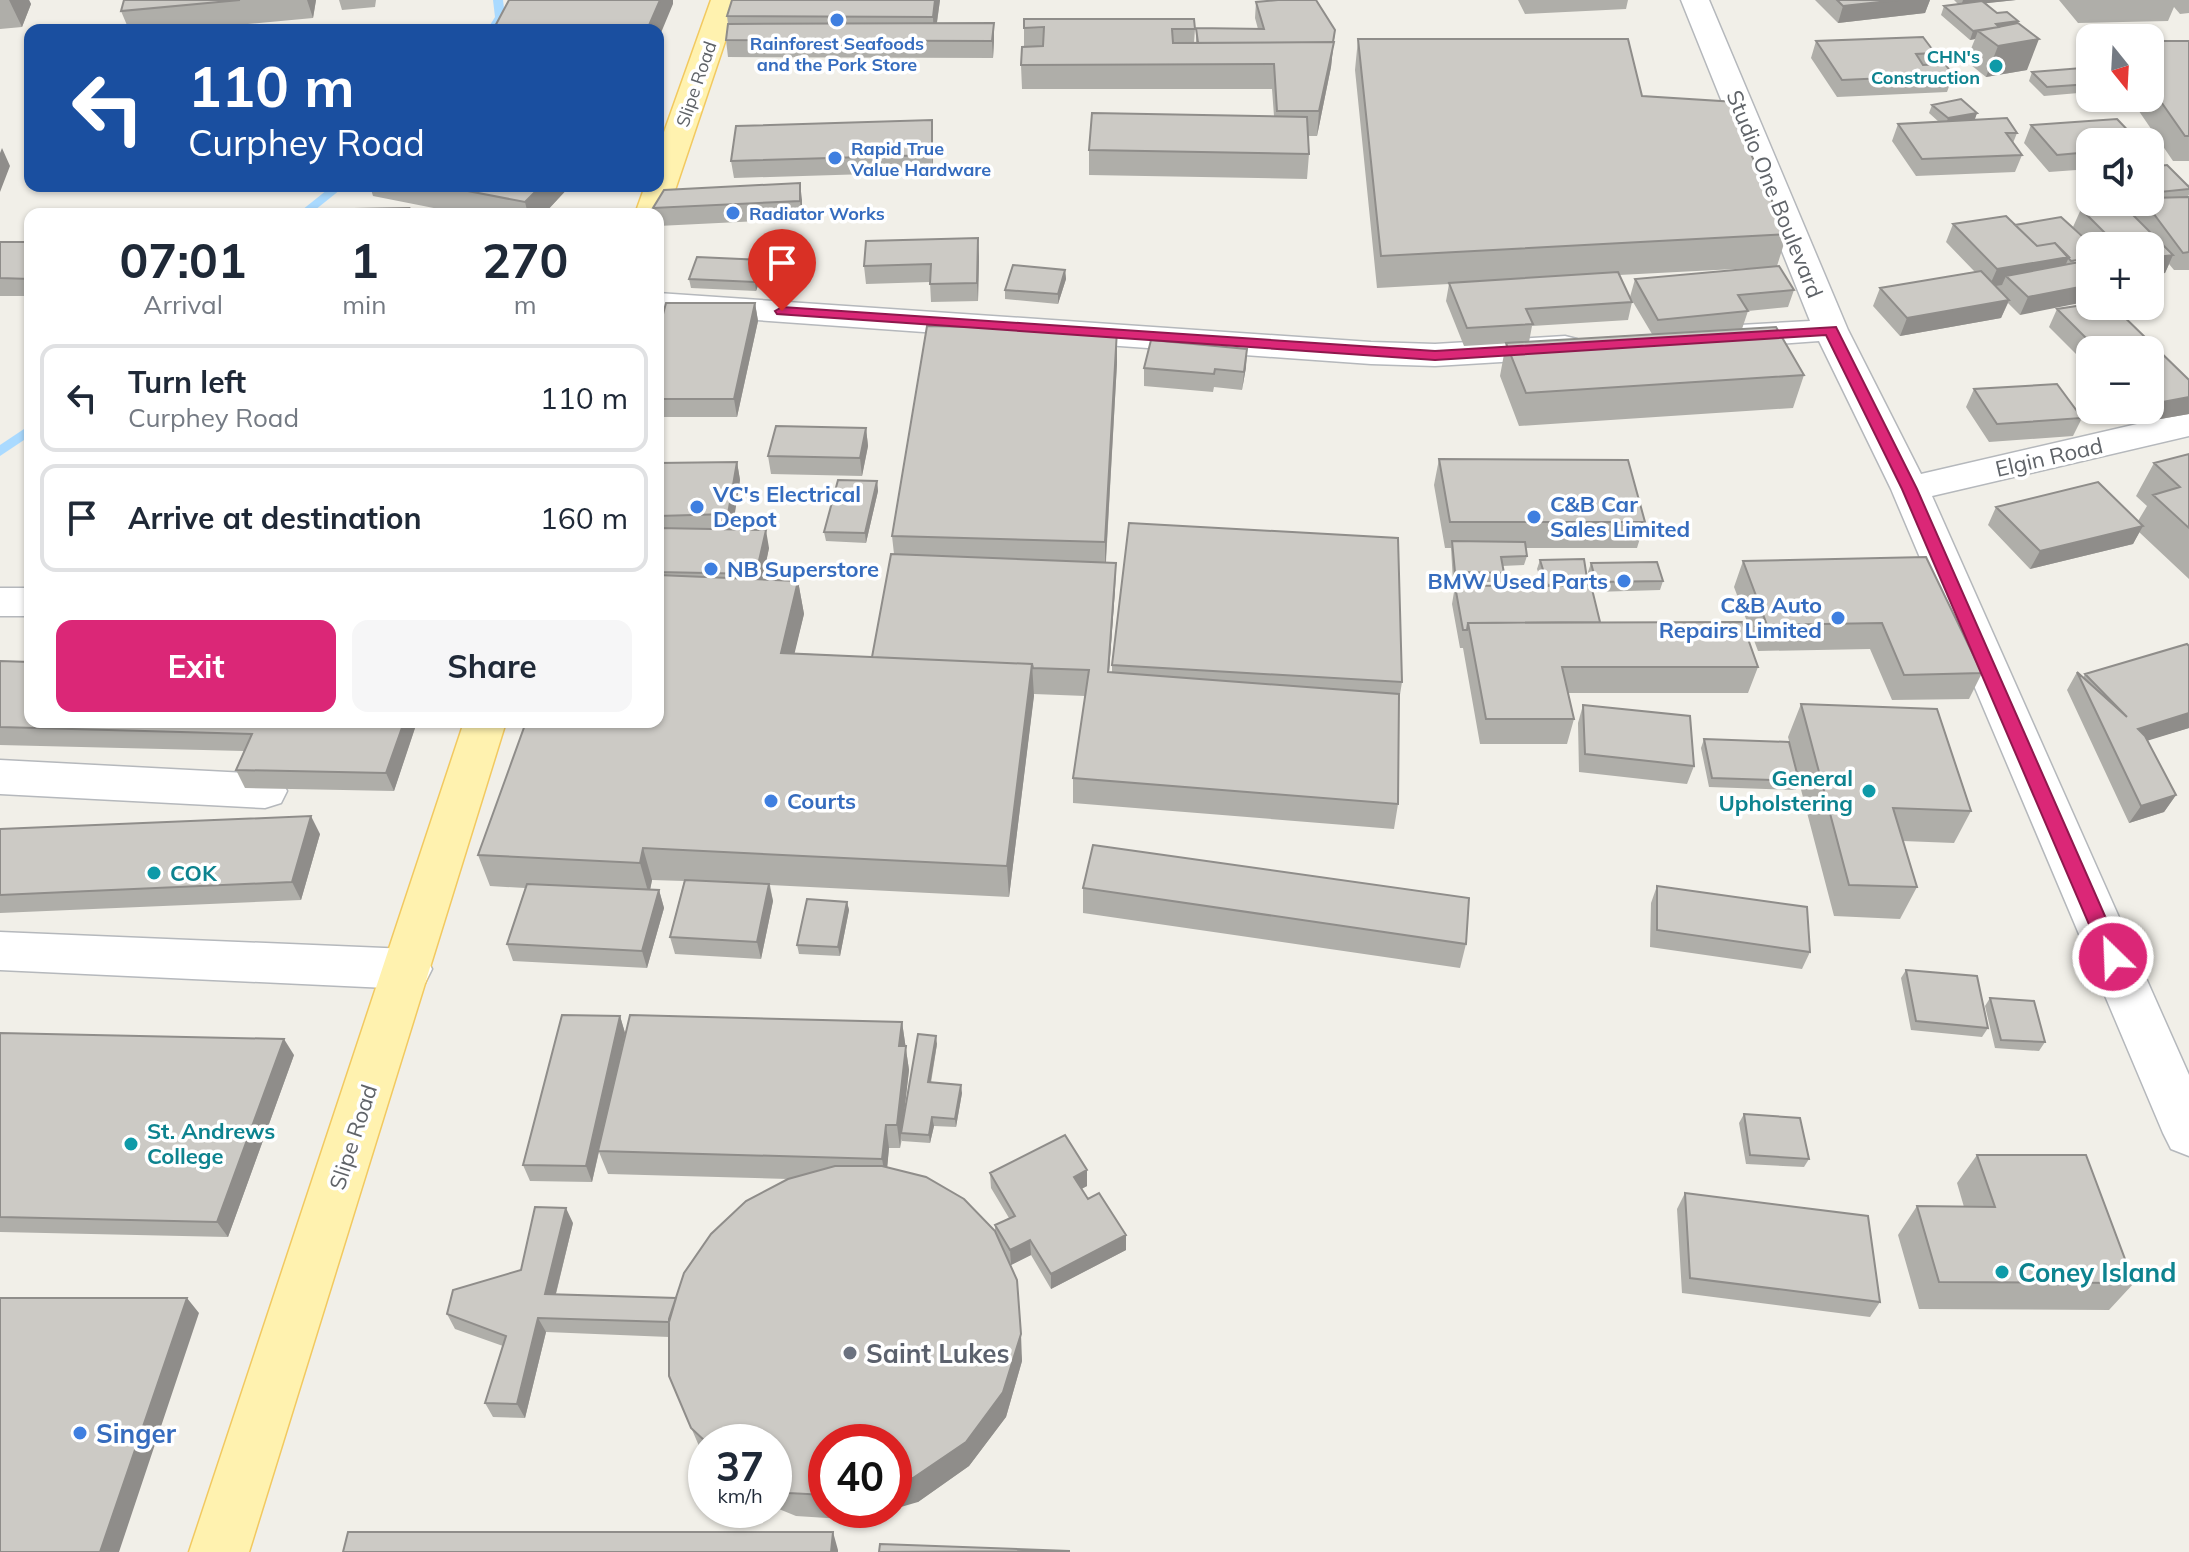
<!DOCTYPE html>
<meta charset="utf-8">
<style>
body{margin:0;font-family:Mulish,sans-serif;background:#f6f6f7;color:#1f2937;height:100vh;display:flex;flex-direction:column;font-size:30px;white-space:nowrap}
*{box-sizing:border-box;margin:0}
p{font-size:26px;color:#747a83}
.icon{flex:none;width:44px;height:44px;fill:none;stroke:currentColor;stroke-width:2;stroke-linecap:round;stroke-linejoin:round}
.map{position:relative;flex:1;overflow:hidden}
.side{position:absolute;left:24px;top:208px;width:640px;height:520px;display:flex;flex-direction:column;background:#fff;border-radius:16px;box-shadow:0 2px 6px #0004}
.side>*{flex:none}
.guide{position:absolute;left:24px;top:24px;width:640px;height:168px;border-radius:16px;box-shadow:0 2px 6px #0004;background:#1a4fa0;color:#fff;overflow:hidden}
.needle{width:52px;rotate:162deg}
.buttons{position:absolute;left:2076px;top:24px;display:grid;gap:16px}
.buttons a{display:grid;place-items:center;width:88px;height:88px;border-radius:16px;background:#fff;box-shadow:0 2px 6px #0004;font-size:40px}
.speed{position:absolute;left:688px;top:1424px;display:flex;gap:16px;font-size:40px;font-weight:700;text-align:center}
.speed>*{display:grid;place-content:center;width:104px;height:104px;border-radius:50%;background:#fff;box-shadow:0 2px 6px #0004;line-height:1}
.speed small{font-size:20px;font-weight:400}
.speed .limit{border:12px solid #d22;background:#fff;color:#111}
.pin{position:absolute;display:grid;place-items:center;width:68px;height:68px;color:#fff;margin:-82px -34px;border-radius:50% 50% 50% 0;rotate:-45deg;box-shadow:0 0 8px #0007}
.pin .icon{rotate:45deg}
.me{position:absolute;width:88px;margin:-44px;rotate:336deg;stroke-linejoin:round;filter:drop-shadow(0 0 6px #0008)}
.turn{display:flex;align-items:center;gap:28px;height:168px;padding:0 32px;font-size:36px}
.turn .icon{width:104px;height:104px;stroke-width:2.5}
.turn b{display:block;font-size:56px;line-height:68px}
.eta{display:flex;justify-content:space-evenly;align-items:center;height:136px;text-align:center}
.eta b{font-size:48px;font-weight:700;line-height:56px}
.action{display:flex;gap:16px;margin-top:auto;padding:16px 32px}
.action a{flex:1;height:92px;border-radius:16px;background:#db2777;color:#fff;font-size:32px;font-weight:700;line-height:92px;text-align:center}
.action a+a{background:#f6f6f7;color:#1f2937}
ul{padding:0;list-style:none}
li{display:flex;align-items:center;gap:24px;height:108px;margin:0 16px 12px;padding:0 16px;border:4px solid #e0e1e3;border-radius:16px}
li div{flex:1}
li b{display:block;font-size:30px}
li em{font-style:normal}
.map>svg:first-child{display:block}
</style>
<div class="map">
<svg width="2189" height="1552" viewBox="0 0 2189 1552">
<rect width="100%" height="100%" fill="#f1efe8"/>
<g fill="none" stroke-linecap="round" stroke-linejoin="round">
<path fill="#aadaff" fill-rule="evenodd" d="M493,0H503L505,17L497,30H487L495,17Z
M332,186H345L310,214H297Z
M30,425V436L0,456V445Z"/>
<g stroke="#b5b8bc" stroke-width="3">
<path id="minor" d="M1681,0H1709L1848,330L1921,474L2189,412V436L1932,496L2189,1075V1156L2171,1149L2163,1133L1891,489L1819,341L1722,348L1710,344L1704,337L1710,330L1722,326L1810,321Z
M658,293L1371,342L1435,344L1565,336L1577,339L1583,347L1577,355L1565,358L1435,366L1371,364L658,313Z
M0,588H30V616H0Z
M0,760L265,774L281,779L287,791L281,803L265,808L0,794Z
M0,932L408,949L425,955L432,969L425,983L408,989L0,970Z"/>
</g>
<g stroke="#f2c960" stroke-width="3">
<path id="major" d="M711,0H739L667,214L658,222V214H635L645,186H658V149Z
M464,722H506L249,1552H189Z"/>
</g>
<use href="#minor" fill="#fff" fill-rule="evenodd"/>
<use href="#major" fill="#fff2af" fill-rule="evenodd"/>
</g>
<path fill="#afaea9" fill-rule="evenodd" d="M0,0H29L31,4L22,27L0,29Z
M124,0H316L313,18L183,30H129L121,11Z
M339,0H376L375,7L342,10Z
M940,0L937,23H994V40L993,58L728,57L726,40L728,24L727,16Z
M1518,0H1628L1626,9L1525,14Z
M1815,0H1930L1925,13L1838,23Z
M1954,0H2016L1986,3L1997,13L2018,21L2017,24L2027,70L1986,77L1966,61L1975,39L1970,40L1941,15L1944,6L1958,4Z
M2059,0H2189V13L2180,14L2174,7L2168,21L2078,23Z
M1256,2L1335,30L1331,67L1317,136H1308L1309,154L1307,179L1089,175V150L1274,116L1272,89H1022L1021,65L1024,47V28L1195,29L1194,43H1196V28L1258,29L1255,18Z
M1358,39L1642,96L1741,132L1787,234L1777,266L1794,290L1788,307L1748,311L1742,329L1804,375L1793,408L1519,426L1500,376L1506,343L1652,334L1630,297L1635,279L1774,267L1619,275L1632,302L1628,320L1532,326L1529,342L1464,346L1446,301L1449,284L1377,288L1355,70Z
M1816,41L1935,53L1931,64L1953,75L1947,92L1837,97L1811,58Z
M2150,41H2189V161H2173L2130,98H2150Z
M2032,72L2090,76V92L2044,96L2029,81Z
M1932,105L1977,113L1974,120L2017,133L2013,143L2022,155L2015,172L1916,176L1892,141L1898,124L1939,122L1929,113Z
M2031,125L2090,142V169L2049,172L2024,143Z
M933,137V172L734,178L731,161Z
M2150,167L2188,186L2189,184V196L2188,195V197H2189V270H2174L2169,264L2165,273L2150,275V246H2090L2020,315L2008,303L2001,318L1900,336L1873,306L1880,288L1975,272L1946,242L1953,224L2015,225L2082,235L2073,227L2081,209L2114,205L2111,202H2150ZM2140,203L2134,215L2122,204Z
M370,186H570L544,214H464L373,196Z
M802,200V219L658,226V214H654L653,208Z
M0,242H30V296H0Z
M979,256L978,301L931,302L930,282L866,284L864,266Z
M762,260L764,269L756,291L691,288L689,279Z
M1065,270L1066,279L1058,304L1005,299V290Z
M755,303L758,321L737,417H658V333Z
M2090,304V306H2113L2189,380V414L2143,422L2131,410H2150V350H2090V368L2049,327L2057,309Z
M1117,363L1106,562L1116,563L1115,589L1109,673H1112V665L1402,682L1399,701L1398,804L1394,829L1073,803V778L1085,696L1034,694L1009,897L770,885L773,901L761,959L675,954L670,937L684,881L652,880L650,890H659L664,908L647,968L513,961L507,944L525,888L490,886L478,855L658,722V463L737,462L740,480L732,529L769,548L762,580L798,581L804,614L794,653L872,657L894,554L892,536Z
M1246,367L1242,390L1214,387L1213,392L1144,386V368Z
M1974,389L2082,418L2073,436L1989,442L1966,407Z
M866,428L868,446L862,476L771,474L768,456Z
M2189,454V579L2139,532L2133,544L2030,569L1988,525L1996,507L2138,521L2147,506L2136,496L2154,463Z
M1439,459L1645,522L1637,548H1526L1527,556L1524,565L1502,566L1504,573L1502,582H1453L1451,548H1445L1434,485Z
M877,481L878,491L866,543L826,541L824,532Z
M1926,557L1982,673L1969,699L1892,700L1870,649L1758,651L1734,587L1743,561Z
M1540,560L1588,585L1600,622L1758,667L1748,693H1568L1574,719L1567,744H1480L1463,648H1460L1452,604L1455,586H1543L1537,569Z
M1591,563L1663,581L1660,590L1594,592L1588,572Z
M2189,646V728L2147,740L2176,795L2164,812L2129,823L2067,690L2077,672L2083,678L2085,674Z
M0,661L30,722H417L394,791L245,788L236,770L244,751L0,745Z
M1801,704L1971,811L1954,843L1903,841L1917,887L1900,919L1834,916L1799,782L1796,790L1709,787L1701,748L1704,739L1794,760L1788,737Z
M1583,705L1694,766L1687,784L1579,772L1578,723Z
M0,829L320,834L301,900L0,913Z
M1657,886L1810,952L1802,969L1650,947L1651,903Z
M1083,888L1466,944L1460,968L1083,913Z
M847,902L849,910L840,956L799,954L797,945Z
M1906,970L1988,1028L1982,1037L1911,1030L1901,978Z
M1990,998L2045,1042L2039,1051L1995,1048L1985,1006Z
M620,1016L625,1033L902,1022L909,1070L904,1111L937,1044L931,1083L962,1093L956,1127L934,1126L930,1143L902,1141V1139L900,1148H889L887,1167L995,1232V1225L1009,1218L991,1188L990,1173L1087,1186L1081,1189L1126,1250L1051,1289L1031,1255L1011,1265L1008,1260L1022,1361L1006,1417L969,1466L918,1502L826,1442V1510H892L858,1520L796,1516L774,1507V1442H706V1457L702,1453L669,1376V1337L546,1332L525,1418L493,1417L485,1403L503,1346L455,1329L447,1314L521,1270L573,1223L556,1294L676,1298L788,1179L608,1174L599,1152L592,1182L530,1181L523,1165Z
M0,1033L294,1055L228,1237L0,1232Z
M1744,1114L1809,1159L1804,1167L1746,1164L1739,1123Z
M1977,1155L2134,1283L2109,1310L1919,1309L1898,1235L1917,1206L1964,1207L1957,1183Z
M1685,1193L1880,1302L1870,1317L1682,1293L1677,1209Z"/>
<path fill="#8f8d8a" d="M9,0H29L31,4L22,27Z
M307,0H316L313,18Z
M660,0H673V4L658,40V30H647Z
M935,0H940L934,42L933,17Z
M1898,0H1930L1925,13L1838,23L1843,6Z
M1963,0H2016L1961,6Z
M2018,21L2015,30L1978,31L1975,39L1970,40L1973,31L1996,24Z
M994,23V40L993,58L992,41Z
M1335,30L1331,67L1317,136L1319,111Z
M2039,39L2027,70L1986,77L1998,46Z
M1977,113L1974,122L1945,127L1948,118Z
M932,120L933,137V172L932,155Z
M2,148L10,166L0,192V153Z
M800,183L802,200V219L800,201Z
M541,186H570L544,214H528L525,202Z
M978,238L979,256L978,301L977,283Z
M2173,255L2165,273L2150,275V258Z
M2069,257L2061,275L2006,276L2002,285L1989,287L1997,269Z
M762,260L764,269L756,291L755,282Z
M1065,270L1066,279L1058,304V294Z
M2090,285V301L2020,315L2028,297Z
M2009,300L2001,318L1900,336L1907,318Z
M755,303L758,321L737,417L734,399Z
M1117,330V363L1105,574V542Z
M1247,349L1246,367L1242,390L1244,372Z
M2189,397V414L2143,422L2152,404Z
M866,428L868,446L862,476L860,458Z
M737,462L740,480L732,532L728,514Z
M877,481L878,491L866,543L865,533Z
M2143,526L2133,544L2030,569L2040,551Z
M766,530L769,548L760,592L756,574Z
M1116,563L1115,589L1107,698L1108,672Z
M798,581L804,614L787,685L781,653Z
M1032,664L1034,696L1009,897L1007,866Z
M2189,713V728L2127,747L2138,729Z
M404,722H417L394,791L386,773Z
M2176,795L2164,812L2129,823L2141,806Z
M311,816L320,834L301,900L292,882Z
M643,848L652,880L649,895L640,863Z
M769,884L773,901L761,959L757,942Z
M659,890L664,908L647,968L642,951Z
M847,902L849,910L840,956L838,947Z
M620,1016L625,1033L592,1182L586,1166Z
M902,1022L909,1070L902,1133H901L900,1148L897,1125L899,1046Z
M936,1036L937,1044L929,1091L928,1082Z
M284,1039L294,1055L228,1237L217,1222Z
M961,1085L962,1093L956,1127L955,1119Z
M932,1117L934,1126L930,1143L929,1135Z
M886,1125L889,1148L886,1181L882,1159Z
M1087,1170V1186L1074,1193V1177Z
M566,1208L573,1223L552,1309L545,1294Z
M1126,1235V1250L1051,1289V1274Z
M1030,1240L1031,1255L1011,1265L1010,1250Z
M187,1298L199,1313L119,1552H100Z
M538,1318L546,1332L525,1418L517,1404Z
M1021,1334L1022,1361L1006,1417L969,1466L918,1502L894,1509V1484Z
M855,1510H892L858,1520Z
M833,1532L838,1550V1552H831Z"/>
<path fill="#cccac5" stroke="#8f8d8a" stroke-width="2" d="M124,0H240L121,11Z
M509,0H660L647,30H493Z
M732,0H935L933,17L727,16Z
M1278,0H1316L1335,30L1333,42L1198,43L1196,28L1264,29L1256,2Z
M1837,0H1898L1843,6Z
M1982,1L1997,13L2007,12L2018,21L1996,24L1999,27L1973,31L1944,6Z
M1024,19H1194L1195,29H1172L1173,43L1334,42L1319,111H1277L1274,64L1021,65L1022,47L1043,46L1044,27L1024,28Z
M994,23L992,41L726,40L728,24Z
M2018,23L2039,39L1998,46L1978,31Z
M363,25L362,30H308L309,28Z
M1923,37L1935,53L1916,54L1923,65L1945,64L1953,75L1842,80L1816,41Z
M1358,39H1628L1642,96L1736,102L1741,132L1787,234L1381,256Z
M2150,41H2189V136H2185L2150,86Z
M2082,68L2090,76V84L2047,87L2032,72Z
M1961,99L1977,113L1948,118L1932,105Z
M1092,113L1307,117L1309,154L1089,150Z
M2007,118L2017,133H2006L2022,155L1922,159L1898,124Z
M2117,119L2139,142H2090V152L2057,155L2031,125Z
M932,120V155L731,161L736,126Z
M2167,165L2189,187V189L2150,193V167Z
M800,183V201L653,208L664,190Z
M442,186H541L525,202Z
M2189,197V252L2183,253L2145,202H2150V198Z
M2122,204L2173,255L2150,258V246H2118L2081,209Z
M409,208L406,214H351L354,209Z
M2006,216L2037,246L2055,243L2069,257L1997,269L1953,224Z
M2061,217L2093,246H2090V258L2071,261L2055,243L2037,246L2015,225Z
M978,238L977,283L930,284L931,264L864,266L866,241Z
M0,242H30V279L0,278Z
M697,257L762,260L755,282L689,279Z
M2090,260V285L2028,297L2006,276Z
M1013,265L1065,270L1058,294L1005,290Z
M1779,266L1794,290L1738,295L1748,311L1658,320L1635,279Z
M1981,271L2009,300L1907,318L1880,288Z
M1618,272L1632,302L1526,309L1533,324L1467,328L1449,283Z
M666,303H755L734,399H658V333Z
M2090,304V306H2113L2189,380V397L2152,404L2150,402V350H2098L2057,309Z
M927,326L1117,330L1105,542L892,536Z
M1776,327L1804,375L1526,393L1506,343Z
M1151,340L1247,349L1244,372L1215,369L1214,374L1144,368Z
M2057,384L2082,418L1997,424L1974,389Z
M776,426L866,428L860,458L768,456Z
M2189,454V528L2153,495L2180,487L2154,463Z
M1439,459L1628,460L1645,522H1450Z
M737,462L728,514L658,516V463Z
M838,480L877,481L865,533L824,532Z
M2098,482L2143,526L2040,551L1996,507Z
M1129,523L1398,538L1402,682L1112,665Z
M658,528L766,530L756,574L658,572Z
M1452,541L1525,542L1527,556L1501,557L1504,573L1455,572Z
M891,554L1116,563L1108,672L1399,694L1398,804L1073,778L1089,670L1033,668L1032,664L872,657Z
M1926,557L1982,673L1904,675L1882,623L1767,625L1743,561Z
M1584,559L1588,585L1548,586L1540,560Z
M1657,562L1663,581L1596,582L1591,563Z
M658,575L798,581L781,653L1032,664L1007,866L643,848L640,863L478,855L526,722H658Z
M1591,585L1600,622L1468,623L1467,630H1463L1455,586Z
M1742,622L1758,667H1562L1574,719H1486L1468,623Z
M2187,644L2189,646V713L2138,729L2145,736L2176,795L2141,806L2077,672L2127,717L2085,674Z
M0,661L30,662V722H404L386,773L236,770L252,734L0,727Z
M1801,704L1937,709L1971,811L1893,808L1917,887L1849,885Z
M1583,705L1690,716L1694,766L1585,754Z
M1704,739L1789,742L1799,781L1712,778Z
M311,816L292,882L0,895V829Z
M1093,845L1469,898L1466,944L1083,888Z
M685,880L769,884L757,942L670,937Z
M527,884L659,890L642,951L507,944Z
M1657,886L1807,907L1810,952L1657,930Z
M807,899L847,902L838,947L797,945Z
M1906,970L1977,976L1988,1028L1916,1021Z
M1990,998L2034,1001L2045,1042L2001,1040Z
M562,1015L620,1016L586,1166L523,1165Z
M630,1015L902,1022L899,1046H906L897,1125H886L882,1159L598,1151Z
M0,1033L284,1039L217,1222L0,1217Z
M918,1034L936,1036L928,1082L961,1085L955,1119L932,1117L929,1135L901,1133Z
M1744,1114L1800,1118L1809,1159L1750,1155Z
M1065,1135L1087,1170L1074,1177L1088,1199L1099,1193L1126,1235L1051,1274L1030,1240L1010,1250L995,1225L1015,1216L990,1173Z
M1977,1155H2086L2134,1283L1939,1282L1917,1206L1995,1207Z
M835,1166H882L926,1177L964,1199L995,1231L1017,1280L1021,1334L1003,1392L966,1442L913,1478L894,1484V1442H826V1495L788,1493L774,1486V1442H706L691,1428L669,1376V1319L684,1273L711,1234L746,1201L788,1179Z
M1685,1193L1868,1216L1880,1302L1690,1278Z
M535,1207L566,1208L545,1294L676,1298L669,1322L538,1318L517,1404L485,1403L506,1336L447,1314L453,1290L521,1270Z
M0,1298H187L100,1552H0Z
M348,1532H833L831,1552H343Z
M880,1544L1070,1551L879,1552Z"/>
<path fill="#db2777" stroke="#8e194d" stroke-width="2" d="M782,307L1435,351L1836,327L1917,489L2123,957L2113,965L2103,957L1902,489L1826,335L1435,360L777,314L775,311Z"/>
<g fill="#3f7fe0" stroke="#fff" stroke-width="3">
<circle cx="837" cy="20" r="8"/>
<circle cx="835" cy="158" r="8"/>
<circle cx="733" cy="213" r="8"/>
<circle cx="697" cy="507" r="8"/>
<circle cx="1534" cy="517" r="8"/>
<circle cx="711" cy="569" r="8"/>
<circle cx="1624" cy="581" r="8"/>
<circle cx="1838" cy="618" r="8"/>
<circle cx="771" cy="801" r="8"/>
<circle cx="80" cy="1433" r="8"/>
</g>
<g fill="#0f9aa8" stroke="#fff" stroke-width="3">
<circle cx="1996" cy="66" r="8"/>
<circle cx="1869" cy="791" r="8"/>
<circle cx="154" cy="873" r="8"/>
<circle cx="131" cy="1144" r="8"/>
<circle cx="2002" cy="1272" r="8"/>
</g>
<circle fill="#6b7280" stroke="#fff" stroke-width="3" cx="850" cy="1353" r="8"/>
<g text-anchor="middle" dominant-baseline="central" stroke-width="7" stroke-linejoin="round" paint-order="stroke">
<g font-size="18" font-weight="bold" fill="#366cbe" stroke="#fff" text-anchor="start">
<text x="837" y="43" text-anchor="middle">Rainforest Seafoods<tspan x="837" dy="21">and the Pork Store</tspan></text>
<text x="851" y="148">Rapid True<tspan x="851" dy="21">Value Hardware</tspan></text>
<text x="749" y="213">Radiator Works</text>
</g>
<g font-size="18" font-weight="bold" fill="#0d838f" stroke="#fff" text-anchor="end">
<text x="1980" y="56">CHN's<tspan x="1980" dy="21">Construction</tspan></text>
</g>
<g font-size="18" fill="#5f6368" stroke="#fff">
<text transform="translate(696 84) rotate(-71)">Slipe Road</text>
</g>
<g font-size="22" fill="#5f6368" stroke="#fff">
<text transform="translate(1775 194) rotate(68)">Studio One Boulevard</text>
<text transform="translate(2049 457) rotate(-13)">Elgin Road</text>
<text transform="translate(353 1137) rotate(-72)">Slipe Road</text>
</g>
<g font-size="22" font-weight="bold" fill="#366cbe" stroke="#fff" text-anchor="start">
<text x="713" y="494">VC's Electrical<tspan x="713" dy="25">Depot</tspan></text>
<text x="1550" y="504">C&amp;B Car<tspan x="1550" dy="25">Sales Limited</tspan></text>
<text x="727" y="569">NB Superstore</text>
<text x="1608" y="581" text-anchor="end">BMW Used Parts</text>
<text x="1822" y="605" text-anchor="end">C&amp;B Auto<tspan x="1822" dy="25">Repairs Limited</tspan></text>
<text x="787" y="801">Courts</text>
</g>
<g font-size="22" font-weight="bold" fill="#0d838f" stroke="#fff" text-anchor="start">
<text x="1853" y="778" text-anchor="end">General<tspan x="1853" dy="25">Upholstering</tspan></text>
<text x="170" y="873">COK</text>
<text x="147" y="1131">St. Andrews<tspan x="147" dy="25">College</tspan></text>
</g>
<g font-size="26" font-weight="bold" fill="#0d838f" stroke="#fff" text-anchor="start">
<text x="2018" y="1272">Coney Island</text>
</g>
<g font-size="26" font-weight="bold" fill="#5b616d" stroke="#fff" text-anchor="start">
<text x="866" y="1353">Saint Lukes</text>
</g>
<g font-size="26" font-weight="bold" fill="#366cbe" stroke="#fff" text-anchor="start">
<text x="96" y="1433">Singer</text>
</g>
</g>
</svg>
<div class="buttons">
<a><svg class="needle" viewBox="-14 -14 28 28"><path d="M0-13l5 13h-10z" fill="#e53935"/><path d="M0 13l5-13h-10z" fill="#747a83"/></svg></a>
<a><svg class="icon" aria-label="sound" viewBox="0 0 24 24"><path d="M4 9h4l5-4v14l-5-4H4zM17 9q2 3 0 6"/></svg></a>
<a>+</a>
<a>−</a>
</div>
<div class="speed"><div>37<small>km/h</small></div><div class="limit">40</div></div>
<div class="pin" style="left:782px;top:311px;background:#d93025"><svg class="icon" aria-label="arrive" viewBox="0 0 24 24"><path d="M6 21V4h12l-3 4 3 4H6"/></svg></div>
<svg class="me" style="left:2113px;top:957px" viewBox="-20 -20 40 40"><circle r="17" fill="#db2777" stroke="#fff" stroke-width="3"/><path d="M0-11L8 9 0 5-8 9z" fill="#fff"/></svg>
<div class="guide">
<div class="turn"><svg class="icon" aria-label="left" viewBox="0 0 24 24"><path d="M17 20v-9H6M10 6l-5 5 5 5"/></svg><div><b>110 m</b>Curphey Road</div></div>
</div>
<section class="side">
<div class="eta">
<div><b>07:01</b><p>Arrival</p></div>
<div><b>1</b><p>min</p></div>
<div><b>270</b><p>m</p></div>
</div>
<ul>
<li><svg class="icon" aria-label="left" viewBox="0 0 24 24"><path d="M17 20v-9H6M10 6l-5 5 5 5"/></svg><div><b>Turn left</b><p>Curphey Road</p></div><em>110 m</em></li>
<li><svg class="icon" aria-label="arrive" viewBox="0 0 24 24"><path d="M6 21V4h12l-3 4 3 4H6"/></svg><div><b>Arrive at destination</b></div><em>160 m</em></li>
</ul>
<div class="action"><a>Exit</a><a>Share</a></div>
</section>
</div>
